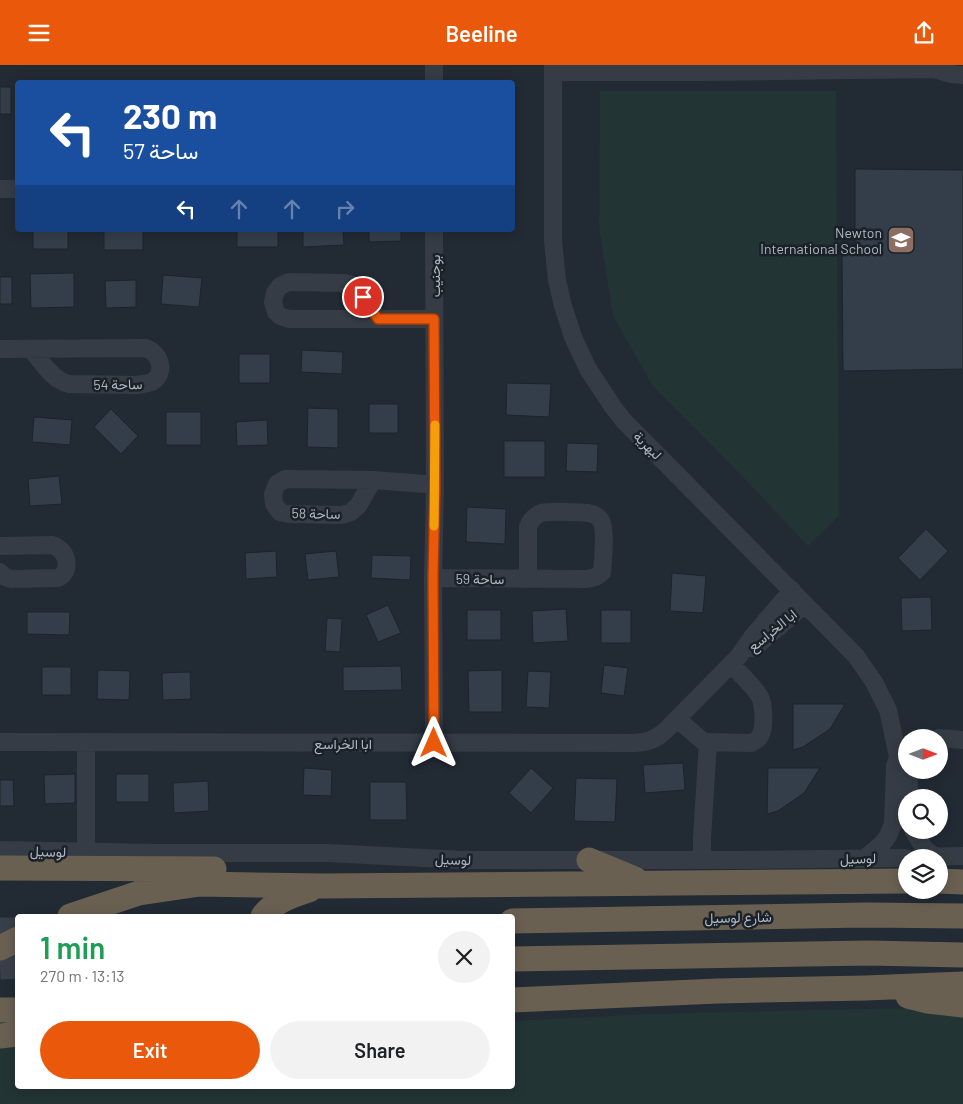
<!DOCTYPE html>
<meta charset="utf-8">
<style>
body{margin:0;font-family:Barlow,Vazirmatn,sans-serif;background:#f2f2f2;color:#202124;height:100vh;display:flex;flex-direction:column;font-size:19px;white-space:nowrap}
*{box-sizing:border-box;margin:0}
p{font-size:16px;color:#757577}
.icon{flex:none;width:28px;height:28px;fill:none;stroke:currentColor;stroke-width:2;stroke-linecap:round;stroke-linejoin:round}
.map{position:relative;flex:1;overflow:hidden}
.sheet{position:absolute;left:15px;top:849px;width:500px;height:175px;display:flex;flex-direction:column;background:#fff;border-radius:5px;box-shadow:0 2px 12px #0003}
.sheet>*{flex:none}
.banner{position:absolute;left:15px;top:15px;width:500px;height:152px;border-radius:5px;box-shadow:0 2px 12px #0003;background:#1a4fa0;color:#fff;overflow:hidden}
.needle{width:32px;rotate:90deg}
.buttons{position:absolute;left:898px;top:664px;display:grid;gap:10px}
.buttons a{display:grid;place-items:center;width:50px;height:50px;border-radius:50%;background:#fff;box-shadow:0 2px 12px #0003;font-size:25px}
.pin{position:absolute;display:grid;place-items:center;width:42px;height:42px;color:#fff;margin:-21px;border:2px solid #fff;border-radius:50%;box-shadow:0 1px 5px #0007}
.me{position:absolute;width:55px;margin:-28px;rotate:0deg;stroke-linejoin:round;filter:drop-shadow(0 0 4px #0008)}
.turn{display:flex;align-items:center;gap:18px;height:105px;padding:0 25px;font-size:22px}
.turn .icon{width:65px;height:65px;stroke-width:2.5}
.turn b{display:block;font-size:35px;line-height:42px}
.lanes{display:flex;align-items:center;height:48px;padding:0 25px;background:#0003;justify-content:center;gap:25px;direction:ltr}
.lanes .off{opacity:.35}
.round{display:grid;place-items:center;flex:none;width:52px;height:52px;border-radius:26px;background:#f2f2f2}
.overview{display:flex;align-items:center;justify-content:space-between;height:85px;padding:0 25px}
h1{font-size:30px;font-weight:600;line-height:38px;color:#1e9e55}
.cta{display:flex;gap:10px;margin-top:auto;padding:10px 25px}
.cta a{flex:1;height:58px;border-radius:30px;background:#ea580c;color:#fff;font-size:20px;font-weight:600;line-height:58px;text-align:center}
.cta a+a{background:#f2f2f2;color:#202124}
header{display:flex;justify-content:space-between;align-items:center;height:65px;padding:0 25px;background:#ea580c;color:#fff;font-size:22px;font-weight:600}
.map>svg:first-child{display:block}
</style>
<header><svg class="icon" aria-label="menu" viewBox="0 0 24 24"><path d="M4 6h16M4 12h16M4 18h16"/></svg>Beeline<svg class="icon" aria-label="share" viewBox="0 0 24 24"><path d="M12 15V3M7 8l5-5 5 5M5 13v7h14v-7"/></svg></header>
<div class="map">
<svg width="963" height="1039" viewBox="0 0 963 1039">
<rect width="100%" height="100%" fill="#222a34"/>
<path fill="#233435" d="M600,26H836L839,451L808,481L741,410L652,320L613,251L599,162Z
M963,941V1039H0V983L17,982L18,1021H512L513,956L647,949L909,943Z"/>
<path fill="#343e4b" stroke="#1c232b" d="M0,22H11V49H0Z
M855,104L963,105V304L843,306L842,189H855Z
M33,165H68V184H33Z
M104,165H143V185H104Z
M237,165H278V182H237Z
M303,165H343L344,180L303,182Z
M369,165H401V176L369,177Z
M74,208V242L31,243L30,209Z
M163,210L202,213L199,242L161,239Z
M0,212H12V239H0Z
M136,215V242L106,243L105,216Z
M302,285L343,287L342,309L301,307Z
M239,289H270V318H239Z
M507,318L551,319L549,352L506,350Z
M369,339H398V368H369Z
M308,343L338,344V383L307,382Z
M111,344L138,371L121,389L94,362Z
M166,347H201V380H166Z
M34,352L72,355L70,380L32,377Z
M267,355L268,380L237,381L236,357Z
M504,376H545V412H504Z
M567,378L598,379L597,407L566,406Z
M59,411L62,439L30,441L28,414Z
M467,442L506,444L505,479L466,477Z
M926,464L948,486L920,515L898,493Z
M276,486L277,512L246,514L245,488Z
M336,486L339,512L308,515L305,489Z
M372,490L411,491L410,515L371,513Z
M672,508L706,511L703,548L670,546Z
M931,532L932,565L902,566L901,533Z
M388,540L401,568L378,577L366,550Z
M566,544L568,576L533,578L532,546Z
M467,545H501V575H467Z
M601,545H631V578H601Z
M27,547H70L69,570L27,569Z
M327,553L342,554L340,587L325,586Z
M604,600L628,603L624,631L601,628Z
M401,601L402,625L343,626V602Z
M42,602H71V630H42Z
M98,605L130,606L129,635L97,634Z
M502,605V647H469L468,606Z
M528,606L551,607L549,643L526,642Z
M190,607L191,634L163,635L162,608Z
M793,639H845L830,664L803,682L793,685Z
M683,698L685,725L645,728L643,700Z
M304,703L332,705L331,731L303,730Z
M531,703L553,723L531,748L509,728Z
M768,703H820L804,728L778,746L767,749Z
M75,709V738L45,739L44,710Z
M116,709H149V737H116Z
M576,713L617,714L615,757L574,756Z
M0,715H13L14,741H0Z
M208,716L209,746L174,748L173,718Z
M370,717H406L407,755H370Z"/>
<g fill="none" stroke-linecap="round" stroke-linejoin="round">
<path stroke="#373f49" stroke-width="25" stroke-dasharray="25 12" stroke-linecap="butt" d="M0,865H18
M0,902L18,901"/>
<path stroke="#353c45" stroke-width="18" d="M434,0V18
M553,0V176L557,215L563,241L573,272L588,304L613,342L624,356L856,591L874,617L888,645L898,692L895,701L893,759L888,771L882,779L865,793
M934,4L952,9L963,10
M553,7H700L934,4L947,0
M0,124H18
M378,254L358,225L352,220L344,218L289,217L280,221L275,228L273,237L276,247L280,251L289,254H434
M0,284L145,283C160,287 167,308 152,317C147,319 141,319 136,320L69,319C52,315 42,297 31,284
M373,415L358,441L351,447L342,450L289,449L280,447L274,439L273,429L277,419L285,414L373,415L425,419L435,422
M0,481L52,480C67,484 73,506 58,513L11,514L5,512L0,507
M433,513L586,514C593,513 598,512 602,507C603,497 606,463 601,456C599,451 593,449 588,448C581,447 547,446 541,448C534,451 530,456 528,462V514
M752,583L761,577L805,539
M677,654L704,677L751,678C755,676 758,675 760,671C765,664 764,640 760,632C754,621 740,609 731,599
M939,673L963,675
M0,677L635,678C647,677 655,675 665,666L739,591L753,571L792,525
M86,677V787
M434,678L433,513L435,422L434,165
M908,705L909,718V732
M913,765L924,783L935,792
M0,785L158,788H328L463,795H738L906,793
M922,792L963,791
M702,795V774L708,677"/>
<path stroke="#6a6052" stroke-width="25" d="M589,795L635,814
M0,803L214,804
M939,816L963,817
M70,851L139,828L200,819L323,821L906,816
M263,851C275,836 291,831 309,825
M512,856L866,850L963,851
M0,883L18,874
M512,894L869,888L963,890
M908,931L928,936L963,940
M512,935L718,926L866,923L963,919
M0,945H18
M0,971L18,969"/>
</g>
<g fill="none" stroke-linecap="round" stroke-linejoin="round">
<g stroke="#983908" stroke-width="12">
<path id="route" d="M363,232L378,254H434L435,422L433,513L434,678"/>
</g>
<use href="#route" stroke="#ea580c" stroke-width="9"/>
<path stroke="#f59e0b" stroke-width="9" d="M434,461L435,360"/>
</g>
<defs>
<g id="school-square" transform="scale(1.4375)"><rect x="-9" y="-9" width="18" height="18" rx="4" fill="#8d6e63" stroke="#1a2129"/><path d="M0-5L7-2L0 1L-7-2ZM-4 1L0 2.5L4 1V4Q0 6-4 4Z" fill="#fff"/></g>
</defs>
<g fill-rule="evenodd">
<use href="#school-square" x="901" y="175"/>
</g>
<g text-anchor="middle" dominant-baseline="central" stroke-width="5" stroke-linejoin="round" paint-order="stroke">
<g font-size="14" fill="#afb7c2" stroke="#1a2129" text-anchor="end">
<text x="882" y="167">Newton<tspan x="882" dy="16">International School</tspan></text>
</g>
<g font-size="14" fill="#afb7c2" stroke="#1a2129">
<text transform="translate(434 211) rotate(-90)">بوجنيب</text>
<text transform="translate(118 319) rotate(-1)">ساحة 54</text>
<text transform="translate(648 380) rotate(45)">لبهرية</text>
<text transform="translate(316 448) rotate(1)">ساحة 58</text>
<text x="480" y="513">ساحة 59</text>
<text transform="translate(772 565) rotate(-39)">ابا الخراسع</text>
<text x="343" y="678">ابا الخراسع</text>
<text transform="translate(48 786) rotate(2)">لوسيل</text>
<text transform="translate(858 793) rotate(-1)">لوسيل</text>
<text transform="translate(453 794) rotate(2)">لوسيل</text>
<text transform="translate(738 852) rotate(-1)">شارع لوسيل</text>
</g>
</g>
</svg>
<div class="buttons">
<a><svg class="needle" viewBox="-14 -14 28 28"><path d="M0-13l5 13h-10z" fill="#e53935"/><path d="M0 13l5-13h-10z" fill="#757577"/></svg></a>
<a><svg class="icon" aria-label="search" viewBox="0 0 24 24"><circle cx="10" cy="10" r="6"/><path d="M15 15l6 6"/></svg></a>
<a><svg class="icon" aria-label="layers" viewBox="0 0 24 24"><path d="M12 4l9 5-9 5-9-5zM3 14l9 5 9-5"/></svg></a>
</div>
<div class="pin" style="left:363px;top:232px;background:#d93025"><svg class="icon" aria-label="arrive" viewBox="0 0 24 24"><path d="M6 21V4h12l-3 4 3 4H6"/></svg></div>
<svg class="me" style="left:434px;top:678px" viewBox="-20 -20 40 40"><path d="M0-17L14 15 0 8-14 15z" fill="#ea580c" stroke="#fff" stroke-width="4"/></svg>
<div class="banner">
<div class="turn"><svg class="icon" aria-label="left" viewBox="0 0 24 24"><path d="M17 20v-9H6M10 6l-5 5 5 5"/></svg><div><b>230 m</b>ساحة 57</div></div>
<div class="lanes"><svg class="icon" aria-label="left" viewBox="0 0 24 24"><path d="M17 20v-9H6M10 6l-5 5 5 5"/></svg><svg class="icon off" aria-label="ahead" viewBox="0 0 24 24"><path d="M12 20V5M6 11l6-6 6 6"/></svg><svg class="icon off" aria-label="ahead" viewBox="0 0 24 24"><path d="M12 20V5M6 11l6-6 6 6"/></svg><svg class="icon off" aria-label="right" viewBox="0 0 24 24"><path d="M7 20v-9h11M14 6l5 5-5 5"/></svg></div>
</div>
<section class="sheet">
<div class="overview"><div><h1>1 min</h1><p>270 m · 13:13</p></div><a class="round"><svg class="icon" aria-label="close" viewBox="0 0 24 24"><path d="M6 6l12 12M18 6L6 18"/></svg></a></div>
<div class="cta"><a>Exit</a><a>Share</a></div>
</section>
</div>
